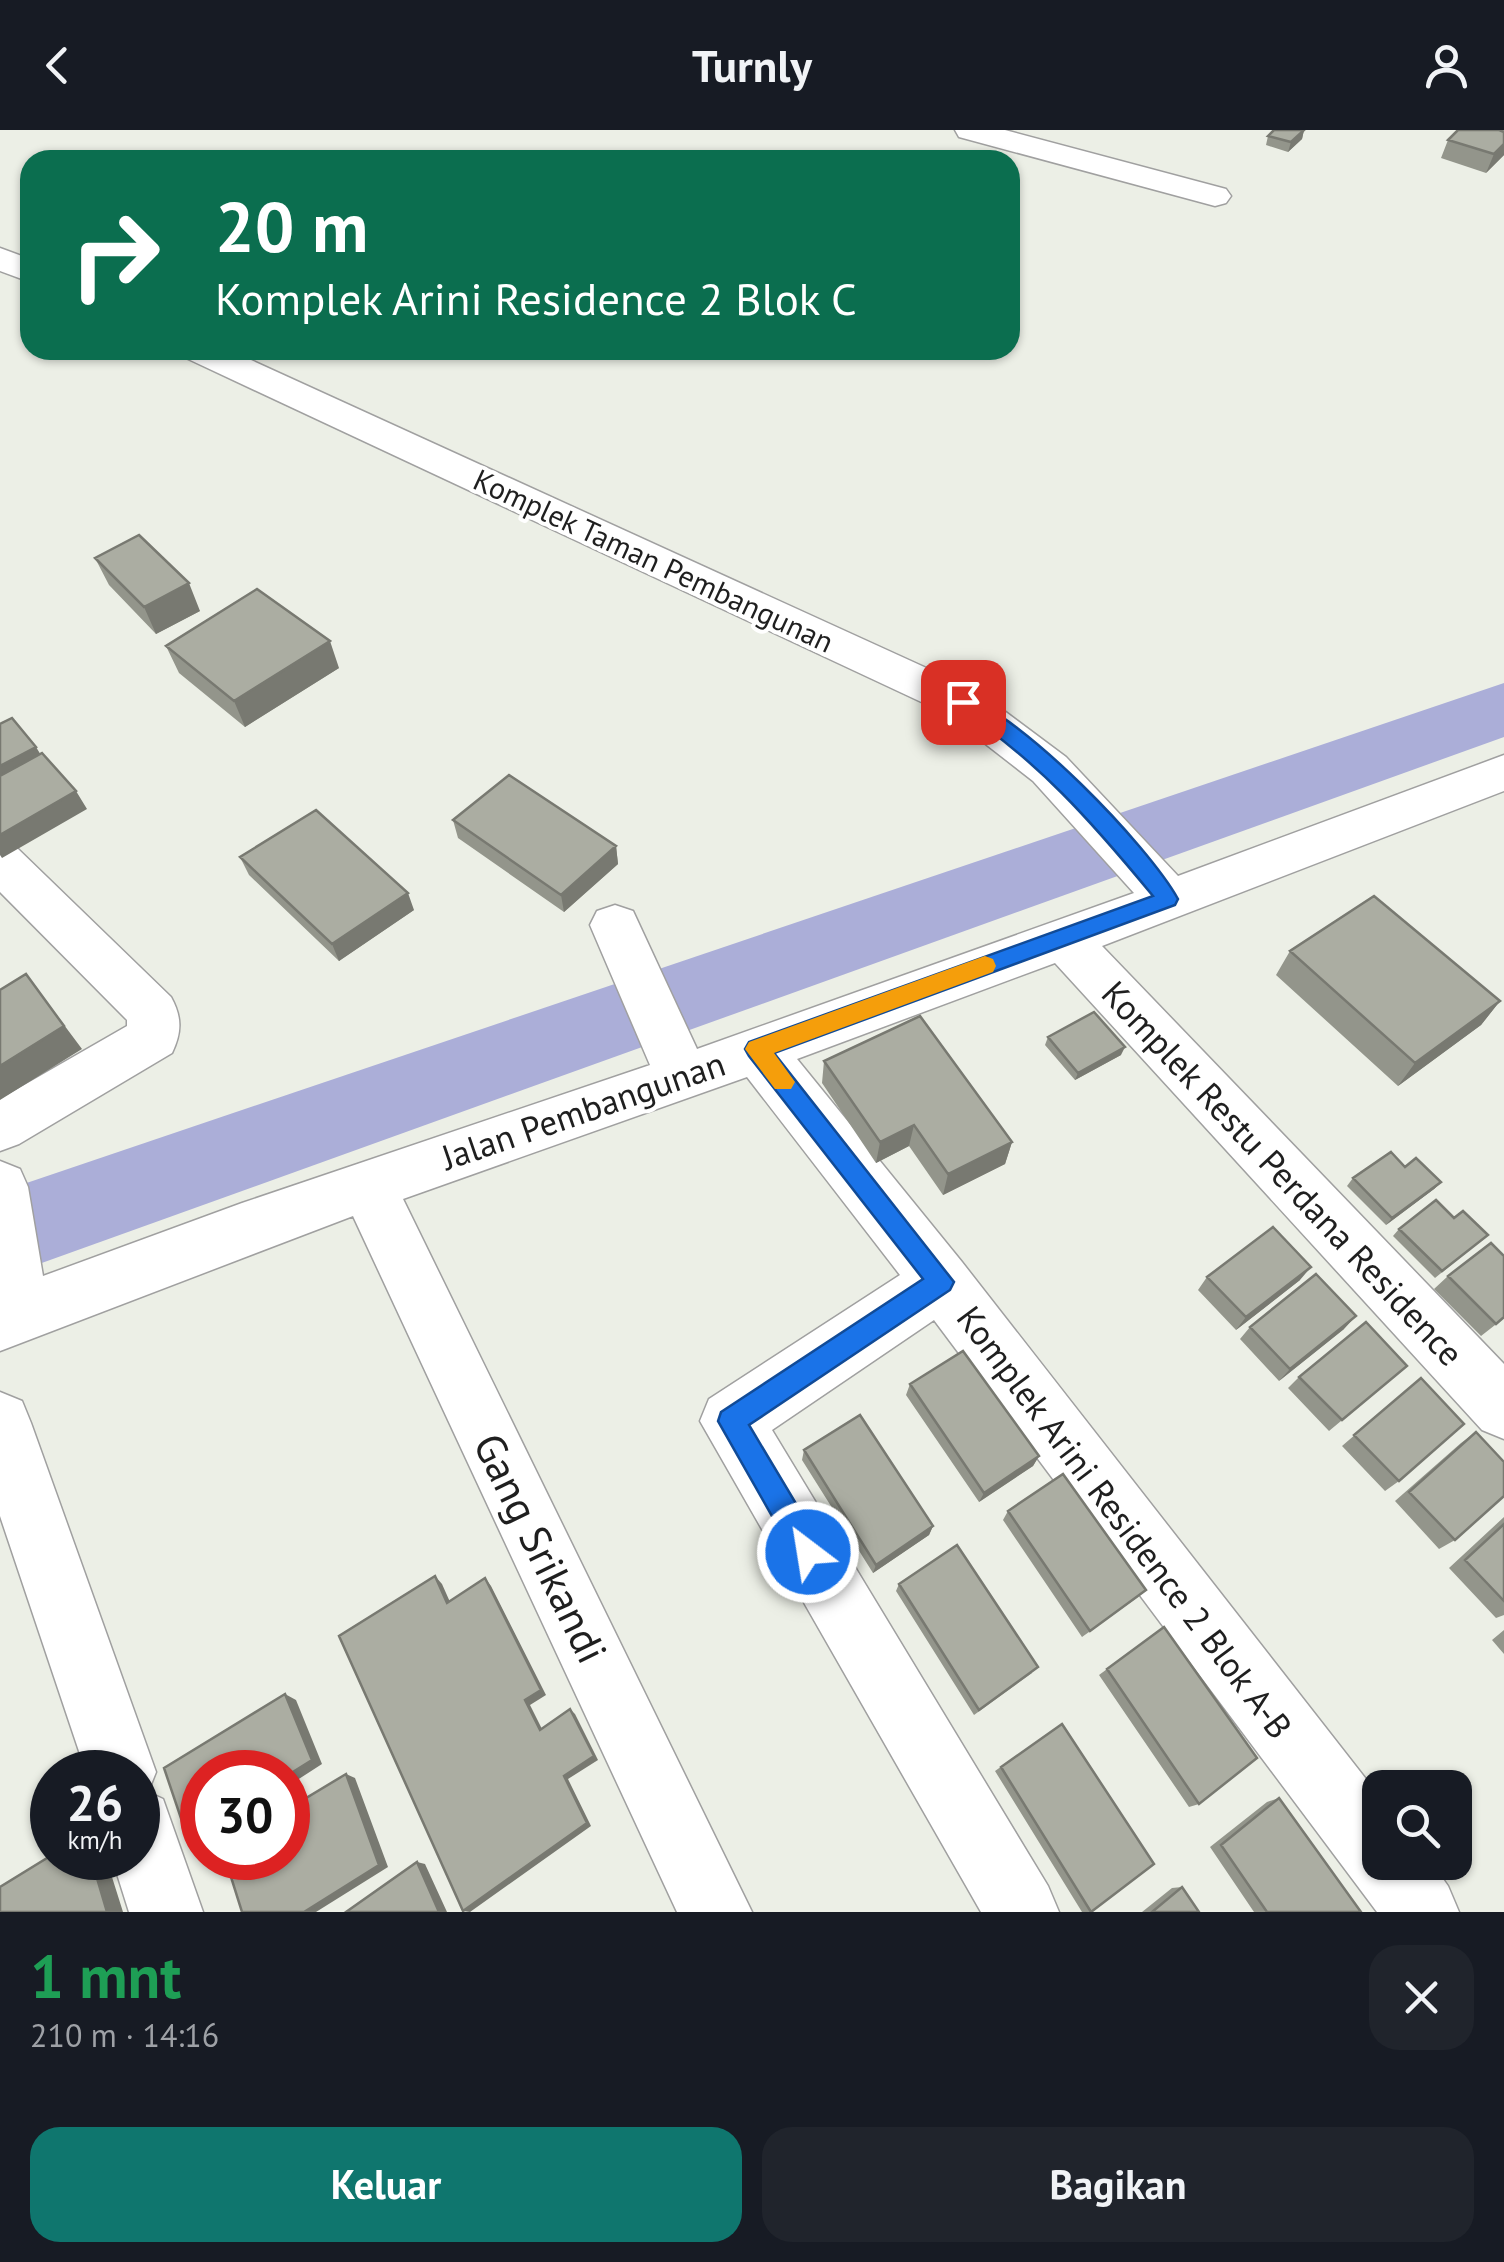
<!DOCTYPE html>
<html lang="id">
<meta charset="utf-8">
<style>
body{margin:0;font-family:"PT Sans",sans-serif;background:#20242c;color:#f1f3f6;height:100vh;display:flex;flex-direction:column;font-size:38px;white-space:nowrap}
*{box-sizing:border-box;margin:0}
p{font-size:32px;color:#9ea1a6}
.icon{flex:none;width:55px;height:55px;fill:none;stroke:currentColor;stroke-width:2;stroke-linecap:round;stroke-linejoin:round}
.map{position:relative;height:1782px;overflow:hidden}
.details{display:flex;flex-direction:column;background:#171b24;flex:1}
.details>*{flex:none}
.hud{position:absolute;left:20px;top:20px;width:1000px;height:210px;border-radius:30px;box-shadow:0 2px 8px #0004;background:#0b6e4f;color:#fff;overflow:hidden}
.tools{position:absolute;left:1362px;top:1640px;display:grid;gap:20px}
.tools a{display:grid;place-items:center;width:110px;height:110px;border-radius:20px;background:#171b24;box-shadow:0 2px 8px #0004;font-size:50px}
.speed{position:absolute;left:30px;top:1620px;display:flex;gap:20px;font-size:50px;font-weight:700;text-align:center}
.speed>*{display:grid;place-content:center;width:130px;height:130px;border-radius:50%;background:#171b24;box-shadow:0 2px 8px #0004;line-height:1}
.speed small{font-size:25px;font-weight:400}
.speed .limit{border:15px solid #d22;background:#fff;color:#111}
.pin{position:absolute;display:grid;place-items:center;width:85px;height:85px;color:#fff;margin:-42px;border-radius:20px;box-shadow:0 5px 15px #0006}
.me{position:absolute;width:110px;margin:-55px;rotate:329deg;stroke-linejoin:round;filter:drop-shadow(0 0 8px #0008)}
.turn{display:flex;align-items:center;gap:35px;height:210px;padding:0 30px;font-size:45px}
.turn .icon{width:130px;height:130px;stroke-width:2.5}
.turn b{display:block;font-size:70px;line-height:85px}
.round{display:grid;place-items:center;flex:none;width:105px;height:105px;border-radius:30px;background:#20242c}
.head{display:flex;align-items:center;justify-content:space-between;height:170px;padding:0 30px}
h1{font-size:60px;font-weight:800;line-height:75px;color:#1e9e55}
.action{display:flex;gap:20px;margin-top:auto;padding:20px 30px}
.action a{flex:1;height:115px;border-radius:30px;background:#0f766e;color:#fff;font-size:40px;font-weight:800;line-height:115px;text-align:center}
.action a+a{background:#20242c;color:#f1f3f6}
header{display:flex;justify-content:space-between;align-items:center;height:130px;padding:0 30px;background:#171b24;font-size:45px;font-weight:800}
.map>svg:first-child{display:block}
</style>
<header><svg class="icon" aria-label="back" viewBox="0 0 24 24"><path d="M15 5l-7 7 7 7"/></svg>Turnly<svg class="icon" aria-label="person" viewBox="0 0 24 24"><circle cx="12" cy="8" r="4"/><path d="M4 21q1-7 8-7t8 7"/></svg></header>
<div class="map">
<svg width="1504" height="1782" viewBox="0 0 1504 1782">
<rect width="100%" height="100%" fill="#ecefe6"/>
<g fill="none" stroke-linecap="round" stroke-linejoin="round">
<path fill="#abaed8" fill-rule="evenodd" d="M1504,553V607L0,1148V1062Z"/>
<g stroke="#a0a0a0" stroke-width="3">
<path id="minor" d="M955,0H1005L1226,59L1231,66L1226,73L1215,76L959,7Z
M0,118L30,129V152L0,141Z
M181,220H229L979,562L1066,627L1178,746L1504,625V661L1102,816L1504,1234V1309L1482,1300L1055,833L797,929L962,1132L1380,1667V1732H1431L1448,1756L1459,1782H1377L934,1190L772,1300L1048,1756L1059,1782H981L700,1291L709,1269L900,1145L747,947L403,1069L752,1782H677L353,1086L0,1221V1031L20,1039L28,1057L43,1146L242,1073L650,935L590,795L597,781L615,775L633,781L697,919L1134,763L1033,651L947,584L186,228Z
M0,712L17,718L171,867C182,887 182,902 172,923L19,1014L0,1021V969L127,896V890L0,762Z
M0,1262L22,1271L31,1293L156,1642L148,1662L163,1669L203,1782H129L112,1728H138V1642H86L0,1386Z"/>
</g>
<use href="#minor" fill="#fff" fill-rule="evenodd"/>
</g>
<path fill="#93958b" d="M1304,0L1302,9L1288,22L1266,15L1268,6Z
M1458,0H1504V25L1486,43L1441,28L1448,10Z
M95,428L200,481L156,504L109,455Z
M166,516L339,538L245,597L179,543Z
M453,690L616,716L618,734L564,782L458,708Z
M240,727L414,780L339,831L249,745Z
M1290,821L1500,871L1481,895L1398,956L1276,845Z
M1048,907L1121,925L1075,950L1045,915Z
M824,931L1012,1012L1005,1034L943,1065L909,1016L876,1033L822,953Z
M1405,1037L1441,1052L1434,1059L1386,1095L1347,1056L1353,1048Z
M1399,1099L1488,1105L1435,1148L1393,1106Z
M1448,1146L1504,1188L1481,1206L1434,1159Z
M1207,1147L1300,1150L1236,1200L1198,1160Z
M1250,1197L1344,1199L1279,1251L1240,1209Z
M1407,1236L1329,1301L1288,1258L1299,1247Z
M1421,1248L1399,1351L1385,1361L1342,1316Z
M910,1254L1039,1326L1033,1336L979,1372L906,1265Z
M1476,1302L1455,1410L1439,1419L1395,1371L1461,1313Z
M804,1320L933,1396L929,1405L873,1443L802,1330Z
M1008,1381L1138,1467L1082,1507L1003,1390Z
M1504,1387V1485L1496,1488L1449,1438Z
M899,1454L1032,1543L974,1585L896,1461Z
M1164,1497L1199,1674L1189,1677L1099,1545Z
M1504,1500V1524L1492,1510Z
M1062,1594L1091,1782H1082L995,1641Z
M1279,1668L1361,1782H1254L1210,1717L1267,1672Z
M1182,1757L1199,1782H1142L1172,1758Z"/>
<path fill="#787971" d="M1304,0L1302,9L1288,22L1291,12Z
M1504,14V25L1486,43L1494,24Z
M189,453L200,481L156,504L144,477Z
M330,511L339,538L245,597L234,571Z
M36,617L47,635L0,660V636Z
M76,661L87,679L2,728L0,725V705Z
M616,716L618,734L564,782L561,765Z
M408,763L414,780L339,831L332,814Z
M26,844L82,919L0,970V936Z
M1500,871L1481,895L1398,956L1415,933Z
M1125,917L1121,925L1075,950L1078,943Z
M914,995L909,1016L876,1033L880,1012Z
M1012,1012L1005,1034L943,1065L948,1044Z
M1441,1052L1434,1059L1386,1095L1392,1088Z
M1311,1137L1300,1150L1236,1200L1246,1187Z
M1356,1186L1344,1199L1279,1251L1290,1239Z
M1039,1326L1033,1336L979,1372L984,1363Z
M933,1396L929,1405L873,1443L876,1435Z
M435,1446L442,1454L454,1481L447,1473Z
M485,1448L491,1456L546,1565L530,1575L545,1605L540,1600L525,1570Z
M285,1564L296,1570L322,1634L288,1656Z
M570,1579L575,1584L598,1630L568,1649L591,1696L470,1782L463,1781L564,1646Z
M346,1644L355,1648L388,1737L316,1782H304Z
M202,1700V1711L188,1709Z
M91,1728H106L123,1782H107Z
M417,1732L425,1734L447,1782H439Z"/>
<path fill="#abada2" stroke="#787971" stroke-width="2.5" d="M1274,0H1304L1291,12L1268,6Z
M1458,0H1499L1504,2V14L1494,24L1448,10Z
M139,405L189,453L144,477L95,428Z
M257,459L330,511L234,571L166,516Z
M12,588L36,617L0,636V594Z
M42,623L76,661L0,705V646Z
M509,645L616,716L561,765L453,690Z
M316,680L408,763L332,814L240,727Z
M1374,766L1500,871L1415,933L1290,821Z
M26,844L64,896L0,936V860Z
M1094,882L1125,917L1078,943L1048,907Z
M920,886L1012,1012L948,1044L914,995L880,1012L824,931Z
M1391,1022L1405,1037L1416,1028L1441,1052L1392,1088L1353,1048Z
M1436,1070L1454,1088L1463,1081L1488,1105L1442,1141L1399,1099Z
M1273,1097L1311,1137L1246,1187L1207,1147Z
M1491,1113L1504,1126V1187L1496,1194L1448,1146Z
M1316,1144L1356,1186L1290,1239L1250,1197Z
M1366,1192L1407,1236L1342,1290L1299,1247Z
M963,1221L1039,1326L984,1363L910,1254Z
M1421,1248L1464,1294L1399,1351L1354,1305Z
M860,1285L933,1396L876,1435L804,1320Z
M1476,1302L1504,1332V1366L1455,1410L1409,1362Z
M1063,1344L1146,1460L1090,1501L1008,1381Z
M1504,1394V1471L1465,1430Z
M957,1415L1038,1537L979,1580L899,1454Z
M435,1446L447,1473L485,1448L541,1560L525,1570L540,1600L570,1579L594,1626L564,1646L587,1693L463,1781L339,1506Z
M1164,1497L1257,1628L1199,1674L1107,1539Z
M285,1564L312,1630L288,1645V1642H202V1700L188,1709L164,1638Z
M1062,1594L1154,1734L1091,1782L1001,1637Z
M346,1644L379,1735L304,1782H242L225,1728H288V1679Z
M1279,1668L1361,1782H1267L1221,1715Z
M52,1725V1728H91L107,1782H0V1757Z
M417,1732L439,1782H346Z
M1182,1757L1199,1782H1152Z"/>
<path fill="#1a73e8" stroke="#114b97" stroke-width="2.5" d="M963,566C1021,584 1148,715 1178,769L1175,775L774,923L954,1152L950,1160L749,1295L819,1412L823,1422L819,1432L808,1436L798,1432L718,1291L721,1282L923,1149L749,926L745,919L749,912L1153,766C1092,692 1037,629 956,577L953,572Z"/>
<path fill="#f59e0b" d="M985,826L993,829L996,836L993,842L774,923L795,952L791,959H775L745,919L749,912Z"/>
<g text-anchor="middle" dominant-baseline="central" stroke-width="8" stroke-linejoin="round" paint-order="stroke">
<g font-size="30" fill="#1f1f1f" stroke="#fff">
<text transform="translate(654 430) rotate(25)">Komplek Taman Pembangunan</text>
</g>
<g font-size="35" fill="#1f1f1f" stroke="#fff">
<text transform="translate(583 980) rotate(-19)">Jalan Pembangunan</text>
<text transform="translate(1283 1043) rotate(47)">Komplek Restu Perdana Residence</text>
<text transform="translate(1125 1392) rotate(53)">Komplek Arini Residence 2 Blok A-B</text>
</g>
<g font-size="42" fill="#1f1f1f" stroke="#fff">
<text transform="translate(541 1418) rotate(64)">Gang Srikandi</text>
</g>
</g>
</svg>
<div class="tools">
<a><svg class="icon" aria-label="search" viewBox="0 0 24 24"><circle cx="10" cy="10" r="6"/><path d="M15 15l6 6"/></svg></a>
</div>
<div class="speed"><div>26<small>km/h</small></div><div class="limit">30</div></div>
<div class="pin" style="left:963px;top:572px;background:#d93025"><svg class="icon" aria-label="arrive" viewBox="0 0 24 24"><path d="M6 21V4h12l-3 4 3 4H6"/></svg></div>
<svg class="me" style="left:808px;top:1422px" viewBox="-20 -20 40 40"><circle r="17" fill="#1a73e8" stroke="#fff" stroke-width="3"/><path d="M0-11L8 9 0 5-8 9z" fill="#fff"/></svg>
<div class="hud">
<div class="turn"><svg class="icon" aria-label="right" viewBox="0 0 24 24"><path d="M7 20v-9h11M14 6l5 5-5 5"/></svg><div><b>20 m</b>Komplek Arini Residence 2 Blok C</div></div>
</div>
</div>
<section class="details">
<div class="head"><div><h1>1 mnt</h1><p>210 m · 14:16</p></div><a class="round"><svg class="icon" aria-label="close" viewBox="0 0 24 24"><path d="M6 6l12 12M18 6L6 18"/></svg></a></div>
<div class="action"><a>Keluar</a><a>Bagikan</a></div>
</section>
